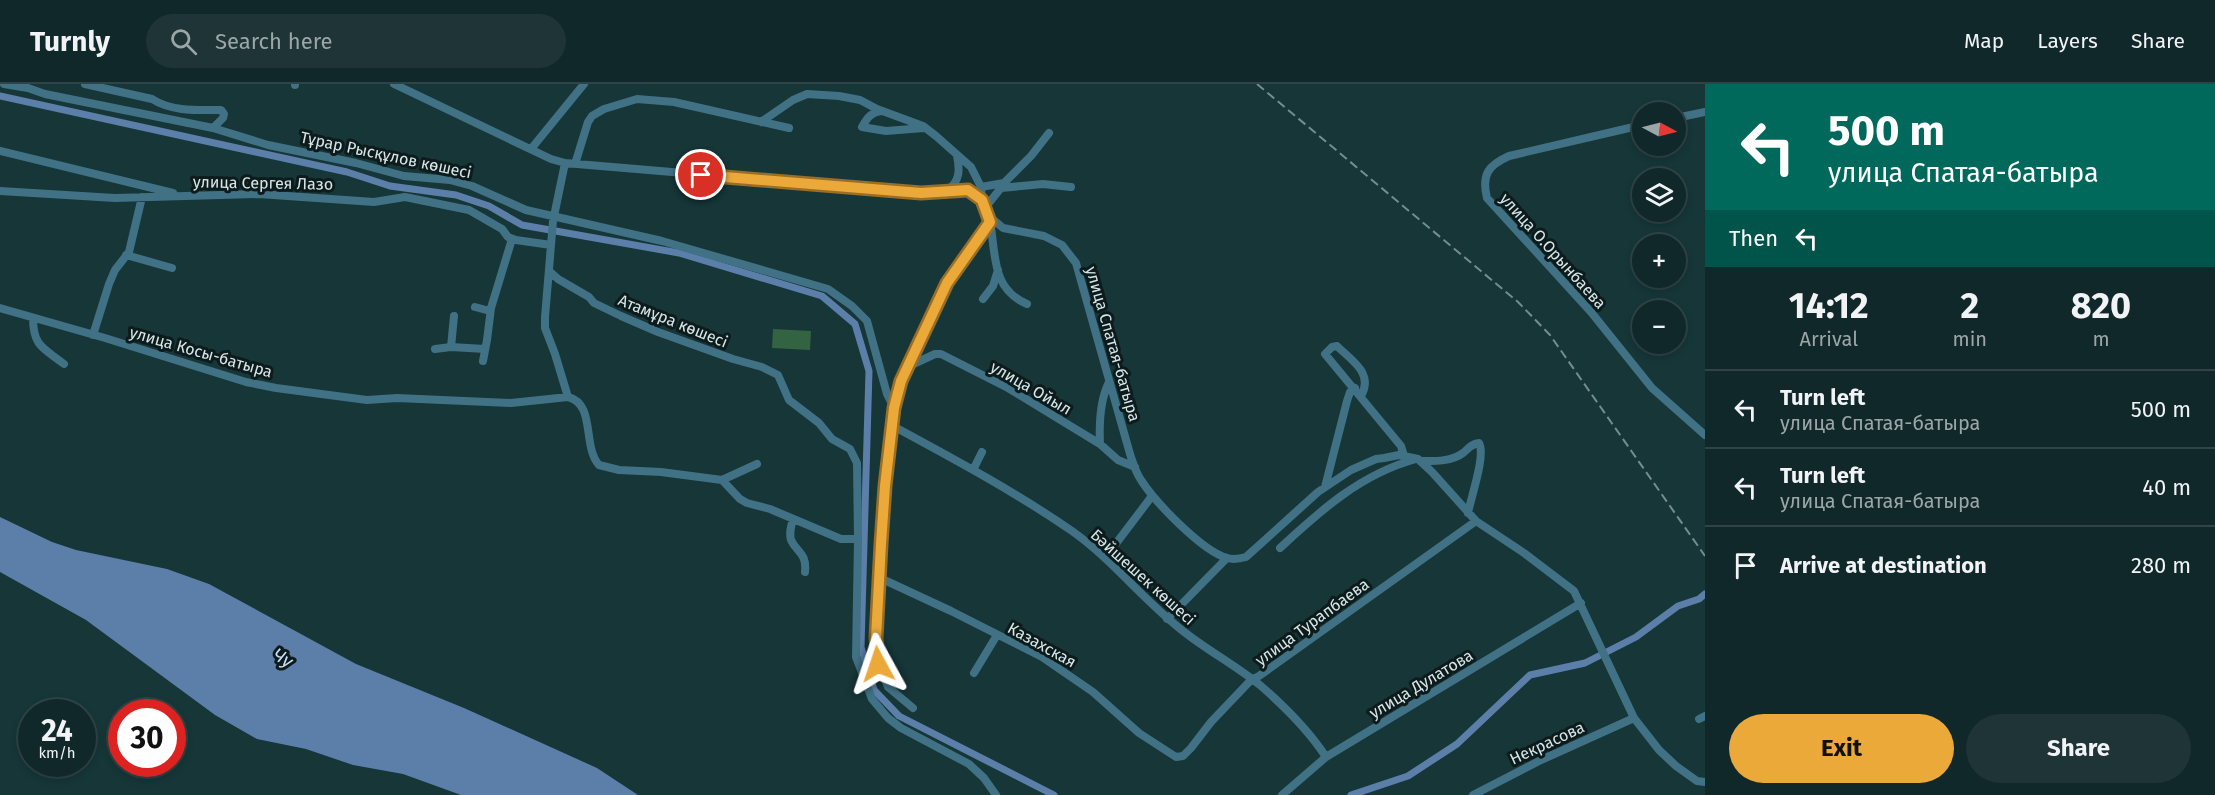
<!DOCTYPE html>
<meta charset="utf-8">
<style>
body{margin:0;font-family:"Fira Sans",sans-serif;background:#1e3436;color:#f1f3f6;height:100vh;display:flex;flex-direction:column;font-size:22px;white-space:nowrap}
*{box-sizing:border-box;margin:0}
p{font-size:20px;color:#9ca6a8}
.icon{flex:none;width:33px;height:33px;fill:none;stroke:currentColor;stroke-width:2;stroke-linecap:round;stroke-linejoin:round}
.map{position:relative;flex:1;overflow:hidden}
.panel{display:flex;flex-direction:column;background:#10282a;width:510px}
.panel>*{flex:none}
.guide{background:#00695c;color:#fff;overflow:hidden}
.needle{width:39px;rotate:97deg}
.controls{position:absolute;left:1632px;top:18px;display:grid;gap:12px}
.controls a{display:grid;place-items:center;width:54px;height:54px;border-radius:50%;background:#10282a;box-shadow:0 3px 9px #0003,0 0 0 2px #304447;font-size:30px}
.speed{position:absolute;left:18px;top:615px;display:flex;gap:12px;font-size:30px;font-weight:700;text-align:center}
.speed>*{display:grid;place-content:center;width:78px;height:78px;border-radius:50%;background:#10282a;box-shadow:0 3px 9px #0003,0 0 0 2px #304447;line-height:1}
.speed small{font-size:15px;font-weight:400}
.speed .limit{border:9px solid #d22;background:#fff;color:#111}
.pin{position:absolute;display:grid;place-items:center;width:51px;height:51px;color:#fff;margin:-26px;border:3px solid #fff;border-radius:50%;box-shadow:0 2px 6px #0007}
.me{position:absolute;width:66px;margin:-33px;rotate:355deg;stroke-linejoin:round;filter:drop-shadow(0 0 4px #0008)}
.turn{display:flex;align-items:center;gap:21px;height:126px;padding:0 24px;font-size:27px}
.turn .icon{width:78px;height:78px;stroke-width:2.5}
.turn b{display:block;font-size:42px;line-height:51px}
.then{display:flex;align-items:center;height:57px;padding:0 24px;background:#0003;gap:12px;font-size:22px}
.eta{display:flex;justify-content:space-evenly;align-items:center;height:102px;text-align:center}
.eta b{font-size:36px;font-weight:700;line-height:42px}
.action{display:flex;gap:12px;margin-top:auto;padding:12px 24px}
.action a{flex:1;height:69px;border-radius:36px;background:#eba93a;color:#111;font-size:24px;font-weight:700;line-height:69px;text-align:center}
.action a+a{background:#1e3436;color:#f1f3f6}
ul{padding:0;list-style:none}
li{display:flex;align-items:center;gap:18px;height:78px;padding:0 24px;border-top:2px solid #304447}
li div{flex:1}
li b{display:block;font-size:22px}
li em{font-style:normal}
header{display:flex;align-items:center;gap:36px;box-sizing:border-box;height:84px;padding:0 30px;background:#10282a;border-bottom:2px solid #304447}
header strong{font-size:28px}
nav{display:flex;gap:33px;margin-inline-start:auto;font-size:21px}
.search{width:420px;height:54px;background:#1e3436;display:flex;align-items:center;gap:15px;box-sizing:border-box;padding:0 21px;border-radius:33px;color:#9ca6a8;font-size:22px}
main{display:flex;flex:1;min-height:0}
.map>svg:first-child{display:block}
</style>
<header>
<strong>Turnly</strong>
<div class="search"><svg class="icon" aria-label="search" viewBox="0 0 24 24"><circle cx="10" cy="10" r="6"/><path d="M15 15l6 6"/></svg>Search here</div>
<nav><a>Map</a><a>Layers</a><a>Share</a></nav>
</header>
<main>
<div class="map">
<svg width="1705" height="711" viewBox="0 0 1705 711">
<rect width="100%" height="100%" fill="#163638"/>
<path fill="#346342" d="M773,245L811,247L810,266L772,264Z"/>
<path fill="#5b7fa8" d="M0,433L52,458L76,466L167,485L209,500L356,580L464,624L597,684L638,711H461L403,690L353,681L306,665L257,655L215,631L86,536L0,488Z"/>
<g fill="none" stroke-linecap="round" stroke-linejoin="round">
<path stroke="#5b7fa8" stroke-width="7" d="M0,12L347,88L390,102L456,111L489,122L522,141L679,169L822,212L855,240L869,287L861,563L874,606L899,632L1054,711
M1351,711L1408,692L1457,660L1530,591L1585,579L1636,553L1678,522L1699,515L1705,510"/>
<path stroke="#417185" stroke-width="8" d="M4,0L28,4L45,10L213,44L268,61L356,79L404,92L450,96L472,102L526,126L662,157L828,205L852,222L867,237L887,310L894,324
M85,0L152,15C172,28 199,26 221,26L224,30L223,34L213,44
M394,0L551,75L565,79L921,109L968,106L982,116L989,132L1003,144L1044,152L1062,161L1076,179L1130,370C1133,379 1136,389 1141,396C1155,418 1202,467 1227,474C1234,476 1239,475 1246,473L1318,408L1351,386L1376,375L1384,374L1399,371L1418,375L1432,388L1476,437L1524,469L1574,507L1634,634L1659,666L1676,682L1697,697L1705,698
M295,1V0
M882,27C871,28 867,34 862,43L886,47L924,44
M1676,34L1705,28
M761,38L793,16L807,10L839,12L860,16L877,25L923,42L936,52L971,83L981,103L982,116
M1642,41L1509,72C1489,81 1481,90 1487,114L1591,228L1652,304L1705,351
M531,65L584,0
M0,67L173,109
M565,79L553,137L545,233V244L555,270L568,313
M575,80L588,38L592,32L604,25L637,15L674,18L789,44
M981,103L1004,99L1031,72L1049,49
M1001,104L1043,100L1071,103
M947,106C960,98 960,86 957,72
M0,107L115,114L259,110L374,118L405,113L469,126L502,145L508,153L516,156L551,161
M985,124L1004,100
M990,137C996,170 991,205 1027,220
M126,171L172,184
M549,187L558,195L589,213L594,219L621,232L658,248L733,275L762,283L778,291L789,316L819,339L832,355L850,365L857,379L858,455
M983,215L993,202L998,186
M475,223L490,227
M0,224L105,254L246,298L276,304L367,316L397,314L511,319L568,313C596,320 582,362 599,381L619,386L661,388L722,396L740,415L747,419L770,425L841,455H858L856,573L872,615L888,634L901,644L969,680L984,694L996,711
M454,232L451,263L485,265
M33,234C33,263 44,264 64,280
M93,251L109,200L115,186L129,168L142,113
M435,265L451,263
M483,277L487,256L491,224L512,155
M907,283L935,270H941L1008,304L1100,360L1118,376L1135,383
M1361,312C1374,289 1352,277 1337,262L1332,263L1325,270L1401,362L1404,372
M891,341C952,374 1014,407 1072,447C1113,476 1143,516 1183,547C1208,567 1237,582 1261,602C1284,622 1309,647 1326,673
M1100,360C1099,339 1100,316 1109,298
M1420,377C1433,377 1451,378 1463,369C1469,364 1471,360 1479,359C1486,371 1471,413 1468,429
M973,386L982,368
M722,396L757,380
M1325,403L1347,317L1350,308L1355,304
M793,435C791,442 789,449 791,456C797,469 807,469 805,488
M1280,464C1321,426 1361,390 1416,375
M1105,474L1152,412
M880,494L951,527L1042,573L1093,608L1139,649L1176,673L1183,672L1191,664L1211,638L1251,596L1259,592L1476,437
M1167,535L1227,474
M974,589L997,551
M913,624L888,603L876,571L884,402L891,341L901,297L947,199L990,138
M1699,635L1705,632
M1282,711L1326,673L1581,519
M1473,711L1541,676L1634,634"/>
<path stroke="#748d8f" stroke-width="2" stroke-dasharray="9 4.5" stroke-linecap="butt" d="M1257,0L1518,218L1550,251L1705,472"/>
</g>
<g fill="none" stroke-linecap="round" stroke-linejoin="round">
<g stroke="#996e26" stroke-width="15">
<path id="route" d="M701,91L921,109L968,106L982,116L990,138L947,199L901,297L894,324L885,402L881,460L876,554L878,580"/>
</g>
<use href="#route" stroke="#eba93a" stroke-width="10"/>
</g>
<g text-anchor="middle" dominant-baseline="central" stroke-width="6" stroke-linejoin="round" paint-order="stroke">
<g font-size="16" fill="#d6e7e9" stroke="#0e1b1c">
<text transform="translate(386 71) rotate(12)">Тұрар Рысқұлов көшесі</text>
<text transform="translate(263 99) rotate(1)">улица Сергея Лазо</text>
<text transform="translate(1553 167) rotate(48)">улица О.Орынбаева</text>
<text transform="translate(673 237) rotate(22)">Атамұра көшесі</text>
<text transform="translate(1113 260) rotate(74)">улица Спатая-батыра</text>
<text transform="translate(201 268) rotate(16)">улица Косы-батыра</text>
<text transform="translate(1031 304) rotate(30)">улица Ойыл</text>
<text transform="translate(1143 493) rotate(42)">Бәйшешек көшесі</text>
<text transform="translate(1312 538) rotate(-36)">улица Турапбаева</text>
<text transform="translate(1042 561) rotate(29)">Казахская</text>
<text transform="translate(1421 600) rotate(-31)">улица Дулатова</text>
<text transform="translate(1547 659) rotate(-25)">Некрасова</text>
</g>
<g font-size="18" font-style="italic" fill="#cbe1fa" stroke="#0e1b1c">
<text transform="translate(283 574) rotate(31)">Чу</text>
</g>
</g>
</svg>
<div class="controls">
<a><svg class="needle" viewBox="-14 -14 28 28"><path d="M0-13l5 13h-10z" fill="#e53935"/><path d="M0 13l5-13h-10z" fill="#9ca6a8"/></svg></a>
<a><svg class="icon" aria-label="layers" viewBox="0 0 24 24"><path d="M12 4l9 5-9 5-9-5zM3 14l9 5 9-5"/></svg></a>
<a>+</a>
<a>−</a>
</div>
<div class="speed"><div>24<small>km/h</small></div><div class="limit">30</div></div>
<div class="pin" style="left:701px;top:91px;background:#d93025"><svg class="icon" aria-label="arrive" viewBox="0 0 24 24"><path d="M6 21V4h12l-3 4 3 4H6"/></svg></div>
<svg class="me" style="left:878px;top:580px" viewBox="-20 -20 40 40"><path d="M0-17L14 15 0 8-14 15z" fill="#eba93a" stroke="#fff" stroke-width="4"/></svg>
</div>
<section class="panel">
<div class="guide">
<div class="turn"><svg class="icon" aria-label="left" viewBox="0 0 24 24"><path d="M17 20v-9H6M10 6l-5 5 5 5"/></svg><div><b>500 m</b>улица Спатая-батыра</div></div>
<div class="then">Then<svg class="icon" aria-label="left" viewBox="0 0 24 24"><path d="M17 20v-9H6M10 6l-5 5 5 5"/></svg></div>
</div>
<div class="eta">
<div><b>14:12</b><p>Arrival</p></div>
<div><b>2</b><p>min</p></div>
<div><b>820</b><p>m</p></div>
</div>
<ul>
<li><svg class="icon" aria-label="left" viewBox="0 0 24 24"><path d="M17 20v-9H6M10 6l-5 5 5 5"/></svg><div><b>Turn left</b><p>улица Спатая-батыра</p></div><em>500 m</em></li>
<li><svg class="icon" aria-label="left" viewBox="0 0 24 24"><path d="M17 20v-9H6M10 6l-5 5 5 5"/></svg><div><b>Turn left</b><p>улица Спатая-батыра</p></div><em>40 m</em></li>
<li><svg class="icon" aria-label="arrive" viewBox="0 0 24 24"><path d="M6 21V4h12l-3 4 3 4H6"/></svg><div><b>Arrive at destination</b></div><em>280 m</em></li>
</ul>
<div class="action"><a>Exit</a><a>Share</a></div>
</section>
</main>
